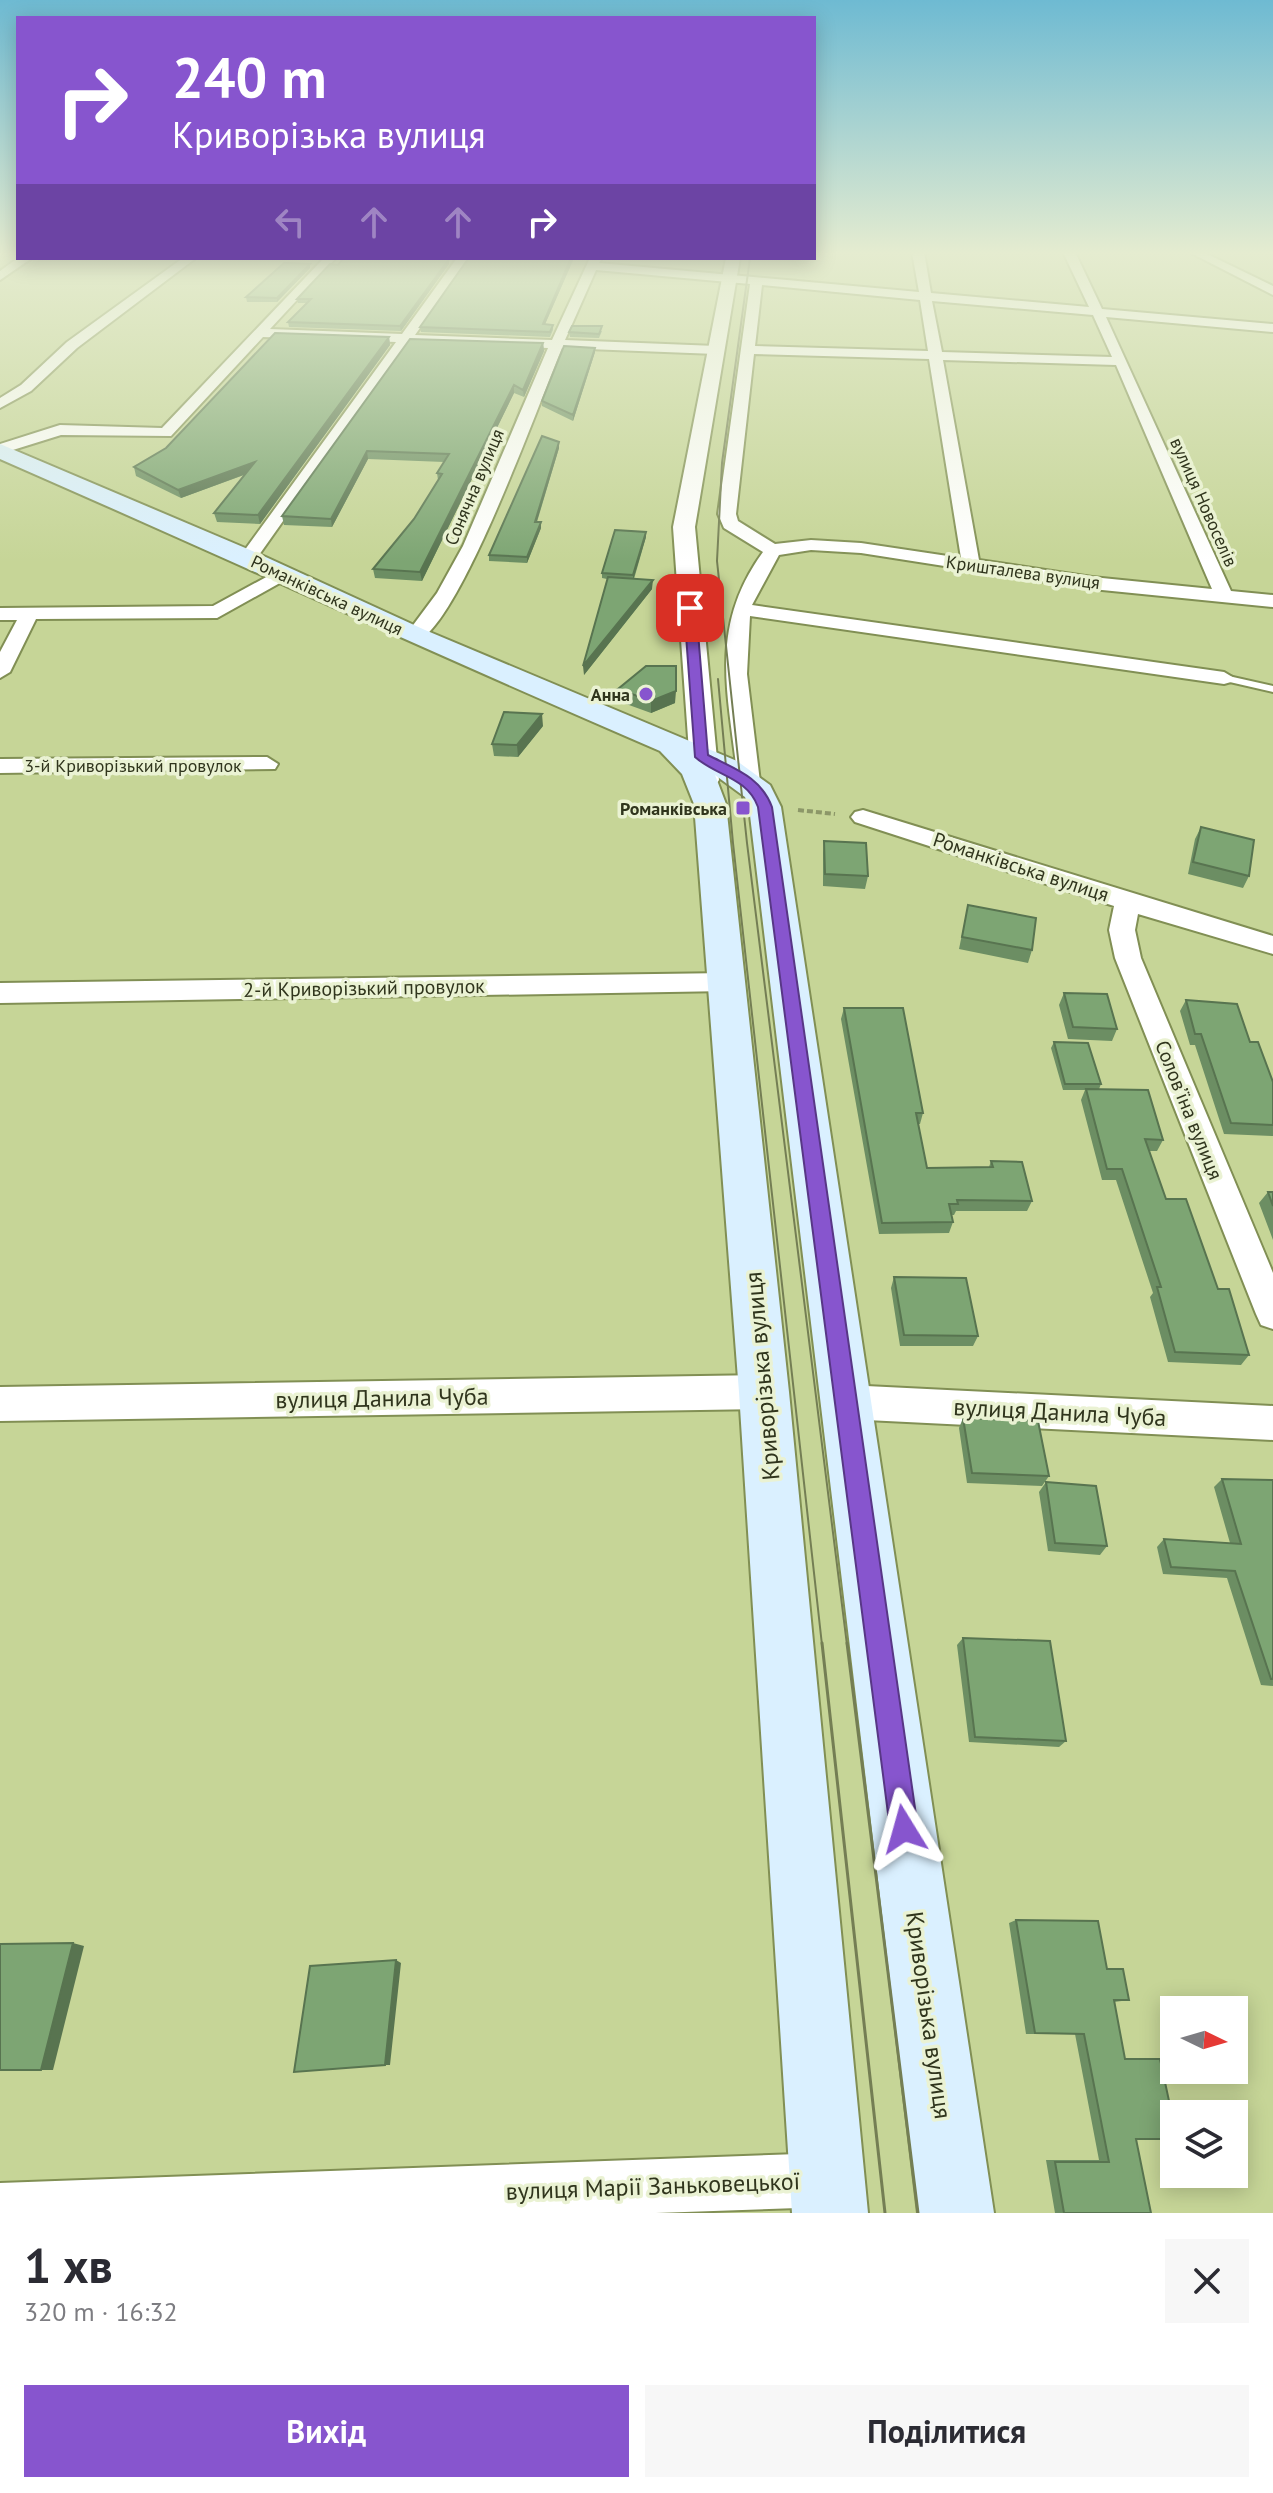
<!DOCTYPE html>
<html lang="uk">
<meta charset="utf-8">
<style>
body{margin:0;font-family:"PT Sans",sans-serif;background:#f7f7f7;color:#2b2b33;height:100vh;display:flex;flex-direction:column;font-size:30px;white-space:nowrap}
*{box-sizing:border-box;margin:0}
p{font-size:26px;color:#7c7c81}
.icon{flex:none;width:44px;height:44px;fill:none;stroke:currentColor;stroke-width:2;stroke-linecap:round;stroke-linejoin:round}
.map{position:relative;height:2213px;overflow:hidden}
.drawer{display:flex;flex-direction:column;background:#fff;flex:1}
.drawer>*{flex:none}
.guide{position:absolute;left:16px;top:16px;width:800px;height:244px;border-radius:0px;box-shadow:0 4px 20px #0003;background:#8755ce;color:#fff;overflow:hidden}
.needle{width:52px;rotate:95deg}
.buttons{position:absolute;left:1160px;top:1996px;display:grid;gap:16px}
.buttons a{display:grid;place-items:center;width:88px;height:88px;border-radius:0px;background:#fff;box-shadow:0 4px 20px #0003;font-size:40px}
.pin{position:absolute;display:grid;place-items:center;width:68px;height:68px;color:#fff;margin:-34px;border-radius:16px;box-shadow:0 4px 12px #0006}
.me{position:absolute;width:88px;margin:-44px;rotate:352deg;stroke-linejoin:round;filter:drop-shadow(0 0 6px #0008)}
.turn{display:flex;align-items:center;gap:28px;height:168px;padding:0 24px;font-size:36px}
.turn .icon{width:104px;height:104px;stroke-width:2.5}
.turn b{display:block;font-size:56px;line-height:68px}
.lanes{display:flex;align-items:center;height:76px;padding:0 24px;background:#0003;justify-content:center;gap:40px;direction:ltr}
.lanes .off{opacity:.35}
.round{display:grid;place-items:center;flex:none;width:84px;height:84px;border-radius:0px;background:#f7f7f7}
.summary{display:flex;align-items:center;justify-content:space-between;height:136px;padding:0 24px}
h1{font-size:48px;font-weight:800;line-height:60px}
.primary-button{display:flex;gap:16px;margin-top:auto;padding:16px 24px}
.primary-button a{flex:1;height:92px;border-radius:0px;background:#8755ce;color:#fff;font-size:32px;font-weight:800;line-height:92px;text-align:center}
.primary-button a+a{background:#f7f7f7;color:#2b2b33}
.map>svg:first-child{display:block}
</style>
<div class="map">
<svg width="1273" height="2213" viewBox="0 0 1273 2213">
<rect width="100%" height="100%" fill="#c6d597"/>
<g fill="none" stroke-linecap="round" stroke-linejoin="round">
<g stroke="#818f54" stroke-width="4">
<path id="service" d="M1224,675L1273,686V692L1221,680V676Z"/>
</g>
<g stroke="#818f54" stroke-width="4">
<path id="minor" d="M912,252H924L931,293L1089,307L1063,252H1075L1102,309L1273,324V332L1106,317L1231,591L1273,595V607L1092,589L861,553L811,550L779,555L752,605L1224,672L1234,678L1231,682L1224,684L750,616L747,674L760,782L757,787H741L738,782C729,695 707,629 763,552L724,528L718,514L750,284L596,270L565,340L716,346L723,350L716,354L562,348C541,397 458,631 415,642L405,636L437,593L463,546L548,348L409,343L254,562L248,563L239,558L396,342L263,337L171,436L61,435L0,454V444L60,425L162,428L324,258H336L270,329L402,334L457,258H469L415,335L552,340L590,258H602L599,263L919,292ZM762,285L920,300L928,351L755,346ZM932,301L1093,315L1112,357L942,352ZM754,354L929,359L961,558L861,543L811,540L775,544L738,521L736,514ZM943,360L1116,365L1212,589L1092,577L979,560Z
M1189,252H1203L1273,286V295Z
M18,258H32L0,280V271Z
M183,258H196L77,348L31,391L0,408V398L21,385L67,342Z
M281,569L290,575L287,579L217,618L36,619L10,672L0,678V652L17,620H0V608L213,606Z
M267,757L278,764L275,769L0,773V759Z
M863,810L1273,936V954L1138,914L1135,930L1141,958L1273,1273V1329L1261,1325L1256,1314L1115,958L1109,930L1114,906L855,822L851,817L855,812Z
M728,973L738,975L742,982L738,989L728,991L0,1003V983Z
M764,1375L777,1380L782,1392L777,1404L764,1409L0,1421V1387Z
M846,1385L1273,1406V1440L846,1419L833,1414L828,1402L833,1390Z
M827,2153L846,2161L854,2180L846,2199L827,2207L656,2213H0V2183Z"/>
</g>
<g stroke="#818f54" stroke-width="4">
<path id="tertiary" d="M726,258H740L695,527L719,780L715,786L705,789L695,786L691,780L673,527Z"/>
</g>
<g stroke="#818f54" stroke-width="4">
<path id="secondary" d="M0,444L257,553L425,630L737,761L770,785L781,807L994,2213H918L749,807L745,797L715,775L726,804L789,1392L868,2213H792L739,1392L694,804L682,774L660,751C439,656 220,555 0,459Z"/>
</g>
<path stroke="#8c9768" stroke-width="4" stroke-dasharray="6 3" stroke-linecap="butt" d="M798,810L835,814"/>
<use href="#service" fill="#fff" fill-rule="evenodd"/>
<use href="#minor" fill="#fff" fill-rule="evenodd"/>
<use href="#tertiary" fill="#fff" fill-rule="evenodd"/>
<use href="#secondary" fill="#daf0ff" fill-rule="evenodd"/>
<path stroke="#747e54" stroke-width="2" d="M750,258L722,463L717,561L747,843L847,1645
M718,679L733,843L822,1645"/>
<path stroke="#747e54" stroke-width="3" d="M822,1643L885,2213
M847,1643L918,2213"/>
</g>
<path fill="#6c8e63" d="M478,258H574L545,324L553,325V330L550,337L421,332L420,327Z
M449,259V264L401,331L289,327L288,322L306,303H298L297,299L338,265Z
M310,264V268L277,302H247L246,297Z
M602,331L599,338L570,337L569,332Z
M389,337L390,345L260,524L217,522L214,513L244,475L181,498L136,476L134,467Z
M410,339L543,343L544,351L524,397L514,393L422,581L375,578L373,569L414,519L438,480L437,473L444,462L368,459L332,527L284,525L282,516Z
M595,352L573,421L542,406V401Z
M559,442V448L537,522H541V528L527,563L489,561V555Z
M646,537L634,579L652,589L584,675L607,579L602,578V573Z
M618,689L675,703L651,713L618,701Z
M543,726L518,757L494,756L492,744Z
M1201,827L1249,876L1243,888L1188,874L1195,839Z
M824,841L868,876L865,889L823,886V853Z
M968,905L1032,950L1028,963L959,949Z
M1064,993L1117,1029L1112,1041L1068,1039L1059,1005Z
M1186,1000L1250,1042L1273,1082V1136L1224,1134L1195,1045H1190L1180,1011Z
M844,1008L923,1113L920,1124H918L927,1168L989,1167L991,1161L1032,1201L1027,1211H956L954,1215H951L953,1222L949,1233L879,1234L841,1019Z
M1054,1042L1101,1084L1099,1089L1163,1140L1157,1151H1149L1166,1199L1218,1289L1249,1355L1241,1365L1168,1362L1150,1297L1153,1293L1116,1180H1102L1081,1100L1085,1090H1063L1051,1048Z
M1268,1192H1273V1240L1259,1203Z
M894,1277L978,1336L973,1346H900L891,1288Z
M963,1418L1049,1476L1042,1486L967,1483L959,1428Z
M1222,1479L1273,1480V1686L1261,1685L1227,1578L1163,1574L1157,1547L1164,1539L1230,1543L1214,1487Z
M1046,1482L1107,1546L1100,1555L1048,1551L1039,1492Z
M963,1638L1066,1741L1059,1747L969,1742L957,1645Z
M1016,1920L1107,1969L1129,2000L1114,2002L1136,2139L1151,2213H1055L1046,2160H1099L1075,2034H1026L1009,1923Z"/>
<path fill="#587450" d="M571,258H574L543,329V324Z
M449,259V264L401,331L400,326Z
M310,264V268L277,302V298Z
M389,337L390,345L260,524L258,515Z
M543,343L544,351L524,397L523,390Z
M595,348V352L573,421V415Z
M514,385V393L422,581L420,572Z
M559,442V448L535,527V522Z
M367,451L368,459L332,527L331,519Z
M255,462L257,470L181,498L178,490Z
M541,522V528L527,563V557Z
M646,532V537L633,580V575Z
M653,580L652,589L584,675L583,666Z
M676,691L675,703L651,713V701Z
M542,714L543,726L518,757L517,745Z
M73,1943L84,1946L53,2070H41Z
M396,1960L401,1963L390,2065H385Z"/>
<path fill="#7da573" stroke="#587450" stroke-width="2" d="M344,258H384L449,259L400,326L288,322L311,299H297L330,264L338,265Z
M478,258H571L543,324L553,325L550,332L420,327L468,259H477Z
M284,263L310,264L277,298L246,297Z
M572,326H602L599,334L569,332Z
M275,333L389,337L258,515L214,513L255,462L178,490L134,467L166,448Z
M410,339L543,343L523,390L514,385L420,572L373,569L414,519L442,474L437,473L449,454L367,451L331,519L282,516Z
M564,346L595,348L573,415L542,401Z
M542,436L559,442L535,522H541L527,557L489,555Z
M615,530L646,532L633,575L602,573Z
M608,577L653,580L583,666Z
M646,666H676V691L651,701L618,689Z
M504,712L542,714L517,745L492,744Z
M1201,827L1254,840L1249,876L1193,862Z
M824,841L866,843L868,876L825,874Z
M968,905L1036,918L1032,950L962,937Z
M1064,993L1107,994L1117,1029L1073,1027Z
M1186,1000L1237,1004L1250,1042H1258L1273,1082V1125L1231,1123L1201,1034H1195Z
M844,1008H903L923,1113H916L927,1168L993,1167L991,1161L1022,1162L1032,1201L957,1200L958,1204H949L953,1222L882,1223Z
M1054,1042L1088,1043L1101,1084H1065Z
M1086,1089L1148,1090L1163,1140L1145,1139L1166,1199H1186L1218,1289H1229L1249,1355L1175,1352L1157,1287H1161L1122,1169H1107Z
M1268,1192H1273V1206Z
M894,1277L966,1278L978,1336L904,1335Z
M963,1418L1038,1421L1049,1476L972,1473Z
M1222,1479L1273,1480V1679H1271L1235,1571L1171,1567L1164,1539L1241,1544Z
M1046,1482L1096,1486L1107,1546L1055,1543Z
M963,1638L1050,1641L1066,1741L975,1737Z
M1016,1920L1098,1921L1107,1969H1123L1129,2000H1114L1125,2059H1160L1174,2124V2139H1136L1151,2213H1064L1055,2162H1109L1084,2034L1035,2033Z
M73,1943L41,2070H0V1944Z
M396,1960L385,2065L294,2072L310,1966Z"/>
<linearGradient id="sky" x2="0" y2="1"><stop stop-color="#6ebad2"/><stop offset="0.45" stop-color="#e5ecd0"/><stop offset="1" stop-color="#e5ecd0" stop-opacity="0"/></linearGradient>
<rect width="1273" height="562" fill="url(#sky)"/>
<path fill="#8755ce" stroke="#583786" stroke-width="2" d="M690,605L696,608L708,755C735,769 761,777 772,807L918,1829L914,1838L904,1842L894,1838L890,1829L758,807C747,777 716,776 695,757L684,608Z"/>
<g fill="#8755ce" stroke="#eaf2d3" stroke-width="3">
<circle cx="646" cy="694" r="8"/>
<rect x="735" y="800" width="16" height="16" rx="4"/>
</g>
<g text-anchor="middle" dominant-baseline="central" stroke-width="7" stroke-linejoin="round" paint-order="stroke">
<g font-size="18" fill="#30351d" stroke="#eaf2d3">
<text transform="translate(474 487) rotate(-67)">Сонячна вулиця</text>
<text transform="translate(1204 502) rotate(66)">вулиця Новоселів</text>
<text transform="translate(1023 572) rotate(8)">Кришталева вулиця</text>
<text transform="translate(327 595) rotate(25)">Романківська вулиця</text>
<text x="133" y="765">3-й Криворізький провулок</text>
</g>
<g font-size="18" font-weight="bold" fill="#30351d" stroke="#eaf2d3" text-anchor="end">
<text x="630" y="694">Анна</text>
<text x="727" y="808">Романківська</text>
</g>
<g font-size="20" fill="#30351d" stroke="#eaf2d3">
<text transform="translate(1021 867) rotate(18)">Романківська вулиця</text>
<text transform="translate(364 988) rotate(-1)">2-й Криворізький провулок</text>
<text transform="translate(1189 1110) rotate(68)">Соловʼїна вулиця</text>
</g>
<g font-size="24" fill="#30351d" stroke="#eaf2d3">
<text transform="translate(762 1376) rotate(-95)">Криворізька вулиця</text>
<text transform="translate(382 1398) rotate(-1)">вулиця Данила Чуба</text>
<text transform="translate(1060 1412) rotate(3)">вулиця Данила Чуба</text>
<text transform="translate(929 2015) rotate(82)">Криворізька вулиця</text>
<text transform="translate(653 2186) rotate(-2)">вулиця Марії Заньковецької</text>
</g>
</g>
</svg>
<div class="buttons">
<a><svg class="needle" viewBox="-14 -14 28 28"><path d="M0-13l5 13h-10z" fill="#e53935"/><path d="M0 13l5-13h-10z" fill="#7c7c81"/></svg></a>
<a><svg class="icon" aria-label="layers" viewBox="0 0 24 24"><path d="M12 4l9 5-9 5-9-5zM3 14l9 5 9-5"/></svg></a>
</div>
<div class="pin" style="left:690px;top:608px;background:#d93025"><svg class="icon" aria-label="arrive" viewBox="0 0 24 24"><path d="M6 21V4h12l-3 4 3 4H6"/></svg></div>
<svg class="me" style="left:904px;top:1829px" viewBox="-20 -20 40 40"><path d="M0-17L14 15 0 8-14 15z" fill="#8755ce" stroke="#fff" stroke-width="4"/></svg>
<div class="guide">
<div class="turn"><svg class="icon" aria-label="right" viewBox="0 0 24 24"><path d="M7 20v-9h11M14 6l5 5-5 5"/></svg><div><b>240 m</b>Криворізька вулиця</div></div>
<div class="lanes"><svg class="icon off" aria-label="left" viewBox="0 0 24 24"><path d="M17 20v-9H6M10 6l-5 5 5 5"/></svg><svg class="icon off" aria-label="ahead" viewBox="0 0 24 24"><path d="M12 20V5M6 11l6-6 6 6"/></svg><svg class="icon off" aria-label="ahead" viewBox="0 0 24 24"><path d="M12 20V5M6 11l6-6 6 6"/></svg><svg class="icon" aria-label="right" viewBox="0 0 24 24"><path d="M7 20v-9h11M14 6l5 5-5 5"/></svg></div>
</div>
</div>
<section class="drawer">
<div class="summary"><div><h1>1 хв</h1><p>320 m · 16:32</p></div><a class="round"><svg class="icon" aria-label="close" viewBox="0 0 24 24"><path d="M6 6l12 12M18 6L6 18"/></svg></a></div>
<div class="primary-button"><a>Вихід</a><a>Поділитися</a></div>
</section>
